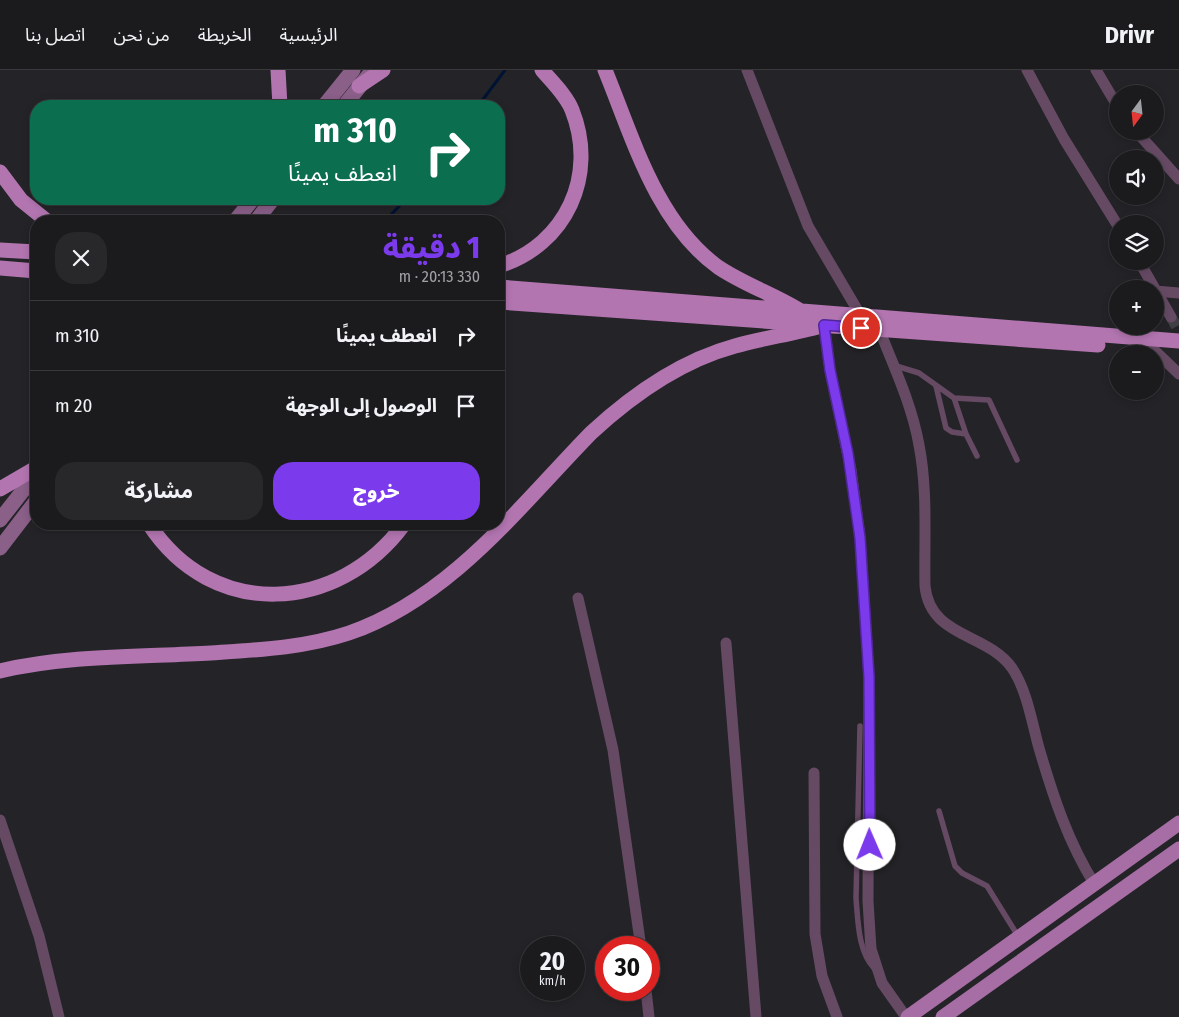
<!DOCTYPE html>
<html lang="ar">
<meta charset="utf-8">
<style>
body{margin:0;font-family:"Fira Sans Condensed","Noto Sans Arabic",sans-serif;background:#28282b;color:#f1f3f6;direction:rtl;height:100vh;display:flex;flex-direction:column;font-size:19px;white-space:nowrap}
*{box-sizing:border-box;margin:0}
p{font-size:16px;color:#a0a1a4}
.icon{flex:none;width:28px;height:28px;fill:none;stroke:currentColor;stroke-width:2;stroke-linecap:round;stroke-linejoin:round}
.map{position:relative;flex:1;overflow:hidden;direction:ltr}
.drawer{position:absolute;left:30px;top:145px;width:475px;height:315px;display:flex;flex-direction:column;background:#1b1b1e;border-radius:20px;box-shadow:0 2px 8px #0003,0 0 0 1px #39393c;direction:rtl}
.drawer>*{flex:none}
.banner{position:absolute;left:30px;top:30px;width:475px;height:105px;border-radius:20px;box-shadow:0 2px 8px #0003,0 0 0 1px #39393c;direction:rtl;background:#0b6e4f;color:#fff;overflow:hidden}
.needle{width:32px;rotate:195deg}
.controls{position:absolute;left:1109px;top:15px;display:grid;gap:10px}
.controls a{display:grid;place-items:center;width:55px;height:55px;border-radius:50%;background:#1b1b1e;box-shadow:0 2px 8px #0003,0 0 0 1px #39393c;font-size:25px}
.speed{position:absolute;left:520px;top:866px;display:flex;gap:10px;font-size:25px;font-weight:700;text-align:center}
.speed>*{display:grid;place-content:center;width:65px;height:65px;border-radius:50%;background:#1b1b1e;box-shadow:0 2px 8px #0003,0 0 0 1px #39393c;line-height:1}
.speed small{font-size:12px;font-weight:400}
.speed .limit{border:8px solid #d22;background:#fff;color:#111}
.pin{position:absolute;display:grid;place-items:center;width:42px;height:42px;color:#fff;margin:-21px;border:2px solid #fff;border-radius:50%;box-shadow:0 1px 5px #0007}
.me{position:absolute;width:55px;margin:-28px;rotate:359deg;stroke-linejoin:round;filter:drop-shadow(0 0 4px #0008)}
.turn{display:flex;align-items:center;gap:18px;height:105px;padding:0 25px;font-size:22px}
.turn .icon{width:65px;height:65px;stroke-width:2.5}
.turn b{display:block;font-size:35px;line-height:42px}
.round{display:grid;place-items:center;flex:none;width:52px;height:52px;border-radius:20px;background:#28282b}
.overview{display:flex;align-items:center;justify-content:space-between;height:85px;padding:0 25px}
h1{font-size:30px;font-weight:800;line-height:38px;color:#7c3aed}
.action{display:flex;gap:10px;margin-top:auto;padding:10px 25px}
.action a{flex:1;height:58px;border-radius:20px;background:#7c3aed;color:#fff;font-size:20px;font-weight:800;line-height:58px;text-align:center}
.action a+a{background:#28282b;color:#f1f3f6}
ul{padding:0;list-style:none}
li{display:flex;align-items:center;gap:15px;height:70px;padding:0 25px;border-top:1px solid #39393c}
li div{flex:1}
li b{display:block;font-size:19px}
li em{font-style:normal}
header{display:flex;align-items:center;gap:30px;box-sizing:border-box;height:70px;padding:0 25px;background:#1b1b1e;border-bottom:1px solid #39393c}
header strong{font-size:24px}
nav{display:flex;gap:28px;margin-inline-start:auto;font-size:18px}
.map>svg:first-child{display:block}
</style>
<header>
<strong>Drivr</strong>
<nav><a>الرئيسية</a><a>الخريطة</a><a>من نحن</a><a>اتصل بنا</a></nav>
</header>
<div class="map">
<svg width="1179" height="947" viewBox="0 0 1179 947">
<rect width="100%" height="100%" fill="#242428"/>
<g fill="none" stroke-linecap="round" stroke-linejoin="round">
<path stroke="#001333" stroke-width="3" d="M478,36L505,0
M385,151L406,129"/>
<path stroke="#404044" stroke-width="11" stroke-dasharray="11 5.5" stroke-linecap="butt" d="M1171,247L1179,261"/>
<path stroke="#664a64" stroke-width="5.5" d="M893,295L919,303L954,328L989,330L1017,390
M936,316L946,358L952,362L966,364
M954,328L966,364L977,386
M860,656L856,828C858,851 858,881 874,898
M939,741L955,796L962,803L987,816L1018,866"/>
<path stroke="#664a64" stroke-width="11" d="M747,0L808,156L861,246
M1027,0L1064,69L1118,156
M1096,0L1118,37
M1136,61L1179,109
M1139,191L1171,247
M1155,221L1179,223
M824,255L830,300L851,400L860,467L869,607L868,831L871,879L882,913L906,947
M879,259C894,297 912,335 919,375C928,421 924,470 925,516C930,568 986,562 1012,598C1027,620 1032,653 1039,678C1053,726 1068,772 1095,815
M1153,279L1179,304
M578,528L613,680L641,878
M726,573L756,947
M814,703L815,864L822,906L837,947
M0,750L39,866L59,947
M646,920L649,947"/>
<path stroke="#8a5f88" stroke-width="15" d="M324,36L353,0
M344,36L368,6
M235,151L253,129
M256,151L273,129
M0,450L36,404
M0,478L36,431"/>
<path stroke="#a66ea4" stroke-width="15" d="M908,947L1179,753
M943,947L1179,779"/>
<path stroke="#b275b0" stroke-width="15" d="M278,0L280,36
M605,0C633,68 656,152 718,197C743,214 773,224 799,240
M359,16L383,0
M0,102L21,130L47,151
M0,180L36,182
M499,196C566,175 598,105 572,40C566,25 552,12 542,0
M0,198L36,201
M499,217L1179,271
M499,232L1098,275
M0,419L36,398
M149,454C212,551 338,544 404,454
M0,601C68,585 141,587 211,583C257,580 304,578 349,563C450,528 518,438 591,363C632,325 680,291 735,276C763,268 793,264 821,256"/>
</g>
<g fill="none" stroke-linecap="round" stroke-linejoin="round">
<g stroke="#51269a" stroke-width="12">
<path id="route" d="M861,258L824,255L830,300L848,384L860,468L869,607L870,775"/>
</g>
<use href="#route" stroke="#7c3aed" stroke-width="9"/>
</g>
</svg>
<div class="controls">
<a><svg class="needle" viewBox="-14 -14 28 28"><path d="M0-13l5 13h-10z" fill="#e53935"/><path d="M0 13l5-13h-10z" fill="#a0a1a4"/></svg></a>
<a><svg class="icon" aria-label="sound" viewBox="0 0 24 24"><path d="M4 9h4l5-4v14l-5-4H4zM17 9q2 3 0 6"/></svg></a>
<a><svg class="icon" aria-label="layers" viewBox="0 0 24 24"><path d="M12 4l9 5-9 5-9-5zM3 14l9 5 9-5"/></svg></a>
<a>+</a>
<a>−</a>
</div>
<div class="speed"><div>20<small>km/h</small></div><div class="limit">30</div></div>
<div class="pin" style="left:861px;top:258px;background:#d93025"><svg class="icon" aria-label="arrive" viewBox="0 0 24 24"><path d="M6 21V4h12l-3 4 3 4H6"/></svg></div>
<svg class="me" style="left:870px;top:775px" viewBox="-20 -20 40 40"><circle r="19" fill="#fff"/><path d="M0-13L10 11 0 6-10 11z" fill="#7c3aed"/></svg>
<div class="banner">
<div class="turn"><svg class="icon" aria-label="right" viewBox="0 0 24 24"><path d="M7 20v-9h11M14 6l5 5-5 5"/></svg><div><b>310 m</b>انعطف يمينًا</div></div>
</div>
<section class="drawer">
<div class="overview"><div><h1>1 دقيقة</h1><p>330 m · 20:13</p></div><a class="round"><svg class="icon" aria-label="close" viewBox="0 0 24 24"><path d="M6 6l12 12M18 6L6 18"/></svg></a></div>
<ul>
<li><svg class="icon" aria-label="right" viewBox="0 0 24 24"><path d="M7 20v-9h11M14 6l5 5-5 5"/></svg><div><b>انعطف يمينًا</b></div><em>310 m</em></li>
<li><svg class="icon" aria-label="arrive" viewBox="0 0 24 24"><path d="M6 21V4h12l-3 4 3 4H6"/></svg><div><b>الوصول إلى الوجهة</b></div><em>20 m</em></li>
</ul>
<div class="action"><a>خروج</a><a>مشاركة</a></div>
</section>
</div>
